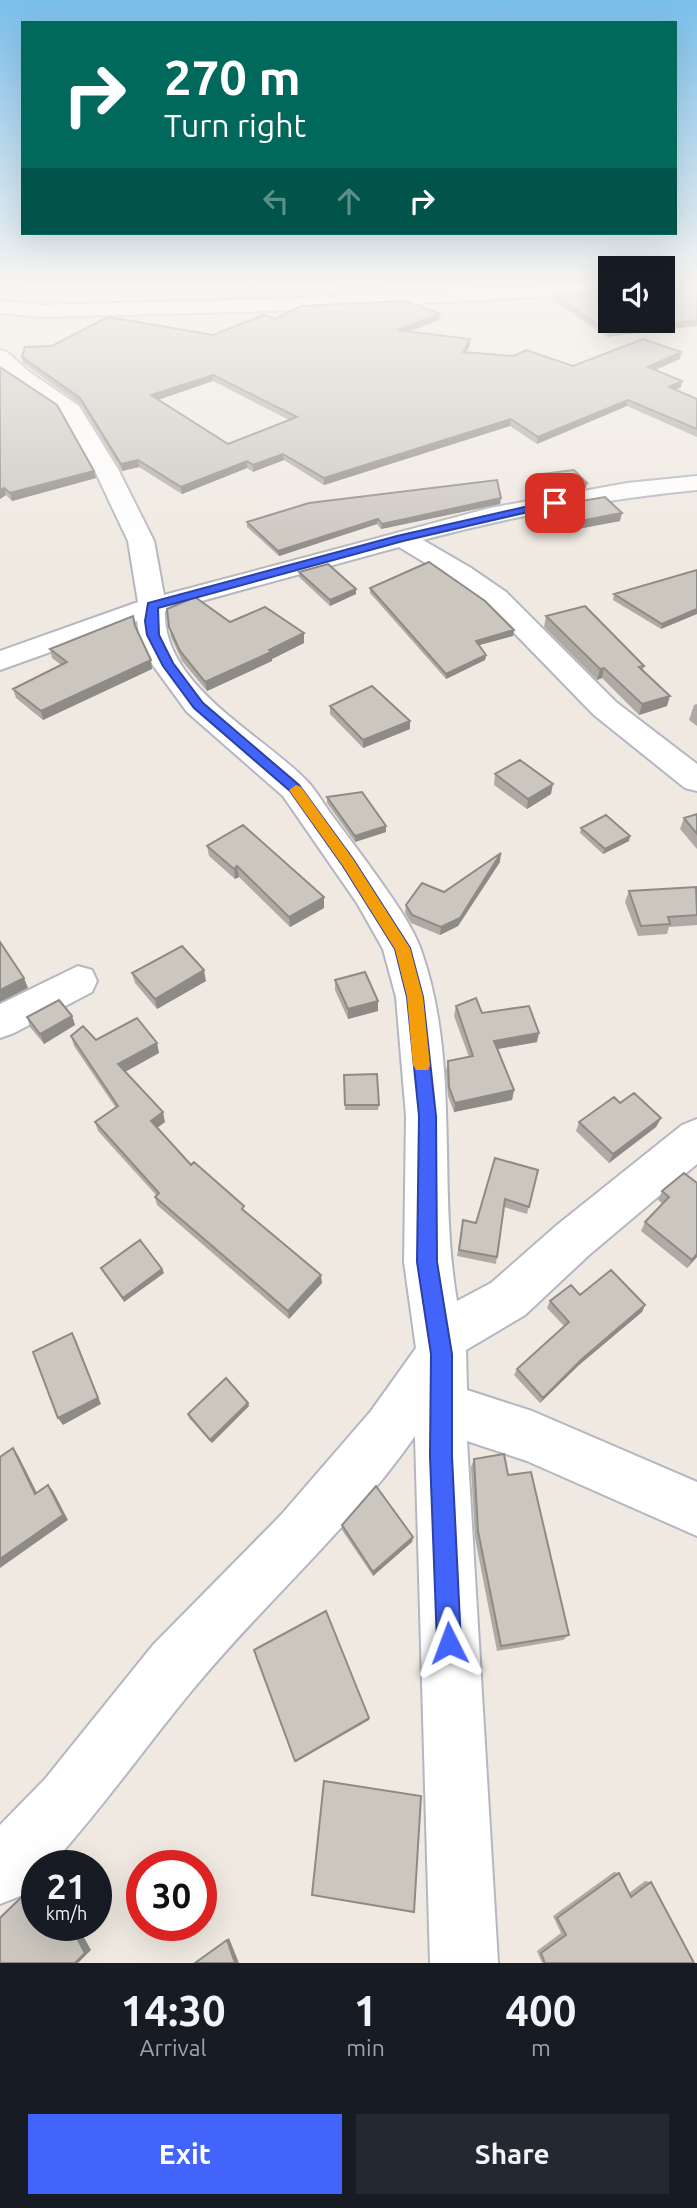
<!DOCTYPE html>
<style>
body{margin:0;font-family:Ubuntu,sans-serif;background:#242831;color:#f1f3f6;height:100vh;display:flex;flex-direction:column;font-size:26px;white-space:nowrap}
*{box-sizing:border-box;margin:0}
p{font-size:23px;color:#9ea1a6}
.icon{flex:none;width:38px;height:38px;fill:none;stroke:currentColor;stroke-width:2;stroke-linecap:round;stroke-linejoin:round}
.map{position:relative;height:1963px;overflow:hidden}
.sheet{display:flex;flex-direction:column;background:#171b24;flex:1}
.sheet>*{flex:none}
.hud{position:absolute;left:21px;top:21px;width:656px;height:214px;border-radius:0px;box-shadow:0 7px 28px #0002;background:#00695c;color:#fff;overflow:hidden}
.fabs{position:absolute;left:598px;top:256px;display:grid;gap:14px}
.fabs a{display:grid;place-items:center;width:77px;height:77px;border-radius:0px;background:#171b24;box-shadow:0 7px 28px #0002;font-size:35px}
.speed{position:absolute;left:21px;top:1850px;display:flex;gap:14px;font-size:35px;font-weight:700;text-align:center}
.speed>*{display:grid;place-content:center;width:91px;height:91px;border-radius:50%;background:#171b24;box-shadow:0 7px 28px #0002;line-height:1}
.speed small{font-size:18px;font-weight:400}
.speed .limit{border:10px solid #d22;background:#fff;color:#111}
.pin{position:absolute;display:grid;place-items:center;width:60px;height:60px;color:#fff;margin:-30px;border-radius:14px;box-shadow:0 4px 10px #0006}
.me{position:absolute;width:77px;margin:-38px;rotate:357deg;stroke-linejoin:round;filter:drop-shadow(0 0 5px #0008)}
.turn{display:flex;align-items:center;gap:24px;height:147px;padding:0 28px;font-size:32px}
.turn .icon{width:91px;height:91px;stroke-width:2.5}
.turn b{display:block;font-size:49px;line-height:60px}
.lanes{display:flex;align-items:center;height:66px;padding:0 28px;background:#0003;justify-content:center;gap:35px;direction:ltr}
.lanes .off{opacity:.35}
.eta{display:flex;justify-content:space-evenly;align-items:center;height:119px;text-align:center}
.eta b{font-size:42px;font-weight:600;line-height:49px}
.primary-button{display:flex;gap:14px;margin-top:auto;padding:14px 28px}
.primary-button a{flex:1;height:80px;border-radius:0px;background:#4264fb;color:#fff;font-size:28px;font-weight:600;line-height:80px;text-align:center}
.primary-button a+a{background:#242831;color:#f1f3f6}
.map>svg:first-child{display:block}
</style>
<div class="map">
<svg width="697" height="1963" viewBox="0 0 697 1963">
<rect width="100%" height="100%" fill="#efe9e1"/>
<g fill="none" stroke-linecap="round" stroke-linejoin="round">
<g stroke="#b4b7c1" stroke-width="4">
<path id="minor" d="M571,285H611V293L275,311L42,317L0,313V301L42,305L275,299Z
M663,285H697V291L663,292Z
M0,350L7,352L28,371L79,406L118,469L154,541L164,595L490,508L627,483L697,476V490C604,499 513,516 423,540L471,568L506,592L616,702L697,764V791L685,788L594,715L486,604L452,579L399,547L165,611C162,685 261,734 306,780C316,790 323,803 331,814C348,837 365,859 381,882C395,902 413,927 421,950C461,1063 437,1186 457,1301L491,1283L557,1225L682,1125L697,1119V1164L589,1255L525,1315L466,1350L467,1390L532,1411L697,1482V1536L527,1461L467,1441L498,1963H430L415,1436C351,1528 265,1602 194,1688C145,1747 102,1809 50,1866H37V1880L23,1895L0,1904V1825L45,1779L153,1645L281,1515L371,1411L416,1348L404,1262L406,1116L396,997L383,949L357,903L283,796L187,712L152,664L139,634L137,621L0,670V651L138,602L128,541L94,469L60,410L14,379L0,367Z
M78,966L92,970L97,981L92,992L14,1033L0,1038V1004Z"/>
</g>
<g stroke="#c9c9c9" stroke-width="4">
<path id="major" d="M0,285H19L16,289L0,292Z"/>
</g>
<use href="#minor" fill="#fff" fill-rule="evenodd"/>
<use href="#major" fill="#f2d163" fill-rule="evenodd"/>
</g>
<path fill="#afaba4" fill-rule="evenodd" d="M335,285H388L373,292L339,293V288L342,287Z
M552,293L611,320L607,337L551,299Z
M440,314L439,320L409,332L470,339V345L466,353L573,366L681,352L680,359L655,370L681,387L676,390L697,399V437L627,406L537,444L510,426L324,485L284,460L253,472L247,468L182,494L139,467L122,471L81,405L23,363L22,357L52,346L213,335L275,319ZM213,381L289,420L228,444L158,400Z
M0,367L94,471L96,478L12,501L6,495L0,499Z
M541,474L587,483L586,488L545,495L541,479Z
M501,498L500,504L381,529L377,524L279,556L247,527V522Z
M552,506L620,521L556,533L551,514Z
M697,570L661,629L613,600L614,594Z
M299,572L356,594L330,606L299,577Z
M370,588L514,630L513,636L479,645L486,655L485,660L446,679L370,593Z
M167,609L230,622L304,633V643L272,659V661L207,691L182,661L171,637Z
M546,616L644,666L643,670L667,706L639,715L602,678L597,680L544,627Z
M135,627L152,669L43,720L16,698L13,689L61,665L52,658L50,649Z
M697,704V726L689,720L694,705Z
M330,706L410,729L363,748L330,714Z
M495,774L551,794L527,809L494,785Z
M327,797L386,832L355,842L327,803Z
M697,814V849L680,829L684,818Z
M581,828L629,841L603,854L580,833Z
M207,846L324,897V908L290,927L239,877L235,879L209,856Z
M500,862L458,926L440,935L411,923L405,913L406,905L444,892Z
M697,889V925L669,927L667,934L638,936L625,902L629,891Z
M132,973L206,981L157,1009L135,983Z
M335,980L378,1011L348,1019L335,990Z
M456,1006L482,1013L537,1042L497,1049L514,1090L512,1100L454,1112L448,1096L446,1071L448,1061L469,1057L454,1016Z
M72,1016L75,1025L44,1044L30,1027L27,1017Z
M71,1036L96,1040L157,1043L159,1053L125,1072L165,1122L157,1128L191,1165L245,1212L322,1283L289,1319L157,1205L155,1197L156,1195L98,1131L95,1122L116,1108L74,1046Z
M344,1075L379,1105L378,1110H345Z
M620,1103L661,1118L656,1127L609,1163L576,1131L579,1122Z
M538,1170L527,1214L504,1207L496,1264L457,1256L463,1220L476,1223Z
M697,1183V1257L687,1268L641,1231L645,1222L663,1204L658,1200L662,1191Z
M101,1268L162,1269L164,1273L124,1302L103,1272Z
M580,1295L645,1305L642,1312L579,1365L540,1403L514,1375L517,1369L564,1326L547,1308L550,1301Z
M249,1406L212,1443L189,1418L188,1414Z
M474,1459L508,1475L569,1635L563,1640L497,1651L475,1538L471,1467Z
M342,1525L413,1537L412,1542L373,1576L342,1530Z
M614,1872L619,1873L629,1893L645,1881L651,1882L694,1963H542L537,1951L561,1933L553,1916Z"/>
<path fill="#8e8b86" d="M376,285H388L373,292V286Z
M440,314L439,320L396,336L397,330Z
M697,320V326L607,337L608,332Z
M470,339V345L462,359L463,352Z
M681,352L680,359L646,374L648,367Z
M213,375V381L152,402L151,395Z
M682,381L681,387L668,393L669,387Z
M628,400L627,406L537,444L538,437Z
M511,419L510,426L324,485V478Z
M283,454L284,460L253,472V465Z
M138,460L139,467L122,471L121,464Z
M247,461V468L182,494L181,487Z
M94,471L96,478L12,501L10,493Z
M587,483L586,488L545,495L546,490Z
M4,488L6,495L0,499V490Z
M501,498L500,504L381,529L382,524Z
M622,513L620,521L556,533L558,525Z
M378,519L377,524L279,556L278,551Z
M356,589V594L330,606V600Z
M697,609V614L661,629L662,624Z
M514,630L513,636L476,646V641Z
M304,633V643L272,659V661L207,691L205,682Z
M486,655L485,660L446,679V674Z
M151,660L152,669L43,720L41,711Z
M604,668L602,678L597,680L600,669Z
M670,696L667,706L639,715L642,704Z
M410,721V729L363,748V740Z
M553,784L551,794L527,809L528,799Z
M386,826V832L355,842V836Z
M630,836L629,841L603,854L605,849Z
M501,853L500,862L458,926L440,935L441,927Z
M237,866L239,877L235,879L234,869Z
M324,897V908L290,927L289,917Z
M204,970L206,981L157,1009L155,999Z
M24,978L28,988L0,1002V990Z
M378,1001V1011L348,1019V1009Z
M72,1016L75,1025L44,1044L40,1034Z
M539,1033L537,1042L492,1050L494,1041Z
M157,1043L159,1053L121,1074L118,1064Z
M514,1090L512,1100L454,1112L455,1103Z
M163,1112L165,1122L154,1130L151,1121Z
M661,1118L656,1127L609,1163L613,1154Z
M697,1254V1257L687,1268L692,1260Z
M162,1269L164,1273L124,1302L123,1298Z
M321,1275L322,1283L289,1319L288,1311Z
M645,1305L642,1312L579,1365L540,1403L543,1398L582,1359Z
M72,1333L76,1340L101,1404L63,1425L58,1418Z
M248,1403L249,1406L212,1443L210,1440Z
M13,1448L18,1455L40,1499L35,1494Z
M48,1485L53,1491L68,1520L0,1568V1559Z
M413,1537L412,1542L373,1576V1572Z
M369,1718V1720L296,1762L295,1761Z
M70,1925H77L91,1950L78,1963H75Z
M229,1938L239,1963H235L227,1940Z"/>
<path fill="#cbc7bf" stroke="#8e8b86" stroke-width="2" fill-rule="evenodd" d="M345,285H376L373,286L339,288Z
M663,288L664,289L697,288V320L608,332L552,293L611,290V320H663Z
M405,301L440,314L397,330L470,339L463,352L514,356L526,350L573,366L643,339L681,352L648,367L682,381L669,387L697,399V429L628,400L538,437L511,419L324,478L283,454L253,465L247,461L181,487L138,460L121,464L80,398L22,357L25,347L52,346L108,317L213,335L264,315L275,319L301,306ZM213,375L297,417L228,444L151,395Z
M0,367L57,405L94,471L10,493L4,488L0,490Z
M574,470L587,483L546,490L541,474Z
M497,480L501,498L382,524L378,519L278,551L247,522L309,503Z
M605,497L622,513L558,525L552,506Z
M429,562L485,601L514,630L476,641L486,655L446,674L370,588Z
M328,564L356,589L330,600L299,572Z
M697,570V609L662,624L614,594Z
M195,597L230,622L265,607L304,633L269,650L271,652L205,682L180,651L169,627L167,609Z
M585,606L644,666L639,667L670,696L642,704L604,668L600,669L546,616Z
M133,616L135,626L151,660L41,711L13,689L67,662L50,649Z
M372,686L410,721L363,740L330,706Z
M520,760L553,784L528,799L495,774Z
M362,792L386,826L355,836L327,797Z
M697,814V834L684,818Z
M606,815L630,836L605,849L581,828Z
M243,825L324,897L289,917L237,866L234,869L207,846Z
M501,853L460,918L441,927L412,915L406,905L422,883L444,892Z
M696,887L697,915L668,917L670,924L641,926L629,891Z
M0,942L24,978L0,990Z
M182,946L204,970L155,999L132,973Z
M365,972L378,1001L348,1009L335,980Z
M476,998L482,1013L529,1006L539,1033L494,1041L514,1090L455,1103L449,1087L448,1061L473,1056L456,1006Z
M59,1000L72,1016L40,1034L27,1017Z
M137,1018L157,1043L118,1064L163,1112L151,1121L191,1165L194,1162L244,1206L242,1209L321,1275L288,1311L155,1197L159,1193L95,1122L118,1106L71,1036L83,1026L96,1040Z
M377,1074L379,1105H345L344,1075Z
M634,1093L661,1118L613,1154L579,1122L614,1097L620,1103Z
M495,1158L538,1170L529,1207L505,1199L497,1257L459,1250L463,1220L476,1223Z
M684,1173L697,1183V1254L692,1260L645,1222L669,1197L662,1191Z
M140,1240L162,1269L123,1298L101,1268Z
M611,1270L645,1305L582,1359L543,1398L517,1369L569,1322L550,1301L571,1285L580,1295Z
M72,1333L98,1398L58,1418L33,1352Z
M226,1378L248,1403L210,1440L188,1414Z
M13,1448L35,1494L48,1485L63,1515L0,1559V1457Z
M504,1454L508,1475L531,1472L569,1635L501,1646L478,1531L474,1459Z
M376,1486L413,1537L373,1572L342,1525Z
M326,1611L369,1718L295,1761L254,1650Z
M324,1781L421,1796L414,1912L312,1895Z
M619,1873L631,1897L651,1882L694,1963H545L541,1953L566,1935L557,1918Z
M37,1882V1925H70L85,1953L75,1963H0V1918Z
M227,1940L235,1963H195Z"/>
<linearGradient id="sky" x2="0" y2="1"><stop stop-color="#7abfeb"/><stop offset="0.51" stop-color="#f8f5f2"/><stop offset="1" stop-color="#f8f5f2" stop-opacity="0"/></linearGradient>
<rect width="697" height="559" fill="url(#sky)"/>
<path fill="#4264fb" stroke="#2b41a3" stroke-width="2" d="M555,500L558,501V505L403,541L158,608L159,635L173,663L203,703L299,785L353,859L410,948L423,997L436,1116L437,1262L452,1354V1456L461,1643L458,1652L449,1655L441,1652L437,1643L430,1456L431,1354L417,1262L419,1116L407,997L395,949L343,866L290,791L194,708L163,666L147,635L145,621L148,603L397,536Z"/>
<path fill="#f59e0b" d="M296,785L301,787L353,859L410,948L423,997L430,1065L428,1070H416L413,1065L407,997L395,949L343,866L289,790Z"/>
</svg>
<div class="fabs">
<a><svg class="icon" aria-label="sound" viewBox="0 0 24 24"><path d="M4 9h4l5-4v14l-5-4H4zM17 9q2 3 0 6"/></svg></a>
</div>
<div class="speed"><div>21<small>km/h</small></div><div class="limit">30</div></div>
<div class="pin" style="left:555px;top:503px;background:#d93025"><svg class="icon" aria-label="arrive" viewBox="0 0 24 24"><path d="M6 21V4h12l-3 4 3 4H6"/></svg></div>
<svg class="me" style="left:449px;top:1643px" viewBox="-20 -20 40 40"><path d="M0-17L14 15 0 8-14 15z" fill="#4264fb" stroke="#fff" stroke-width="4"/></svg>
<div class="hud">
<div class="turn"><svg class="icon" aria-label="right" viewBox="0 0 24 24"><path d="M7 20v-9h11M14 6l5 5-5 5"/></svg><div><b>270 m</b>Turn right</div></div>
<div class="lanes"><svg class="icon off" aria-label="left" viewBox="0 0 24 24"><path d="M17 20v-9H6M10 6l-5 5 5 5"/></svg><svg class="icon off" aria-label="ahead" viewBox="0 0 24 24"><path d="M12 20V5M6 11l6-6 6 6"/></svg><svg class="icon" aria-label="right" viewBox="0 0 24 24"><path d="M7 20v-9h11M14 6l5 5-5 5"/></svg></div>
</div>
</div>
<section class="sheet">
<div class="eta">
<div><b>14:30</b><p>Arrival</p></div>
<div><b>1</b><p>min</p></div>
<div><b>400</b><p>m</p></div>
</div>
<div class="primary-button"><a>Exit</a><a>Share</a></div>
</section>
